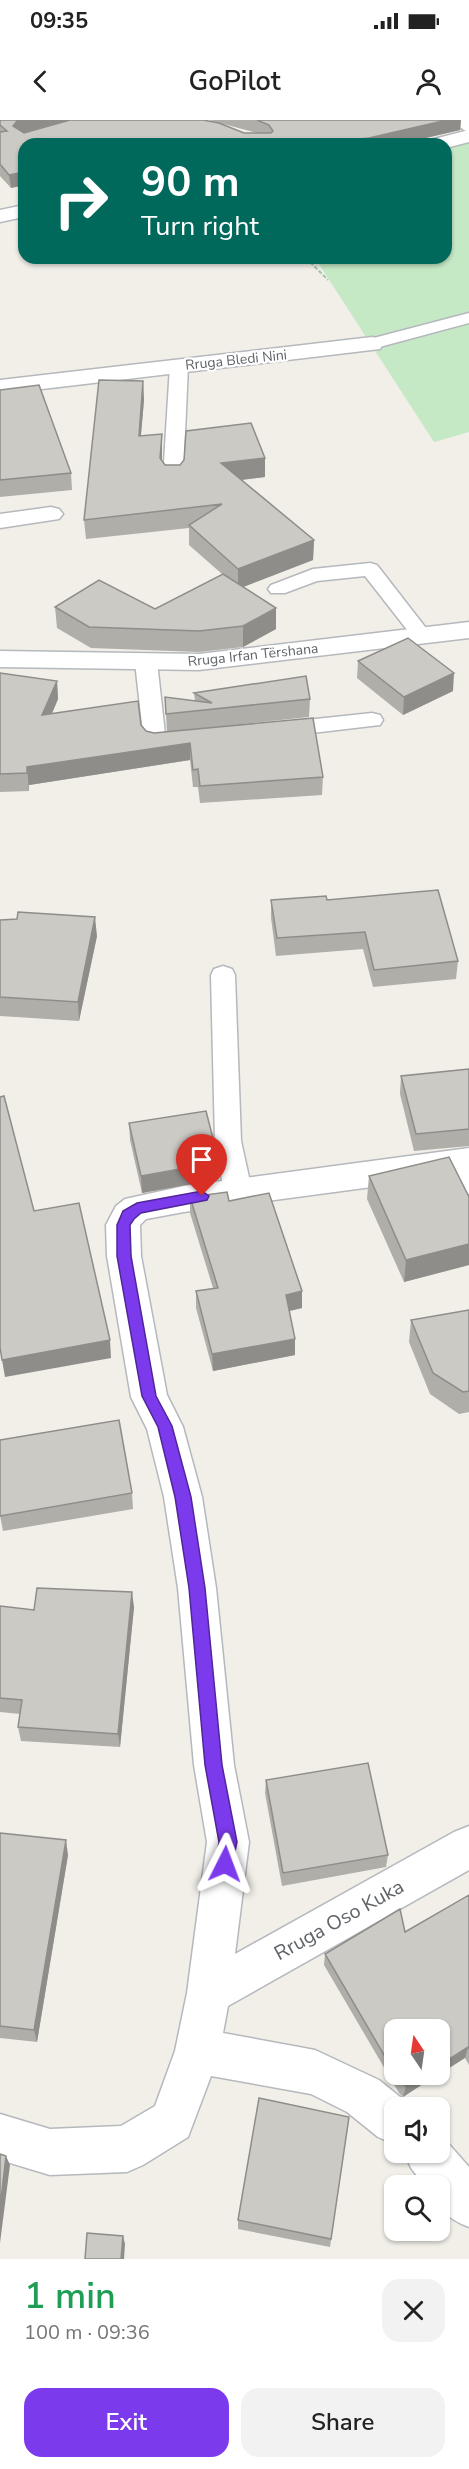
<!DOCTYPE html>
<meta charset="utf-8">
<style>
body{margin:0;font-family:"Nunito Sans",sans-serif;background:#f2f2f2;color:#222;height:100vh;display:flex;flex-direction:column;font-size:22px;white-space:nowrap}
*{box-sizing:border-box;margin:0}
p{font-size:20px;color:#767676}
.icon{flex:none;width:33px;height:33px;fill:none;stroke:currentColor;stroke-width:2;stroke-linecap:round;stroke-linejoin:round}
.map{position:relative;height:2139px;overflow:hidden}
.details{display:flex;flex-direction:column;background:#fff;flex:1}
.details>*{flex:none}
.banner{position:absolute;left:18px;top:18px;width:434px;height:126px;border-radius:18px;box-shadow:0 2px 4px #0004;background:#00695c;color:#fff;overflow:hidden}
.needle{width:39px;rotate:347deg}
.controls{position:absolute;left:384px;top:1899px;display:grid;gap:12px}
.controls a{display:grid;place-items:center;width:66px;height:66px;border-radius:12px;background:#fff;box-shadow:0 2px 4px #0004;font-size:30px}
.pin{position:absolute;display:grid;place-items:center;width:51px;height:51px;color:#fff;margin:-62px -26px;border-radius:50% 50% 50% 0;rotate:-45deg;box-shadow:0 0 6px #0007}
.pin .icon{rotate:45deg}
.me{position:absolute;width:66px;margin:-33px;rotate:3deg;stroke-linejoin:round;filter:drop-shadow(0 0 4px #0008)}
.turn{display:flex;align-items:center;gap:21px;height:126px;padding:0 24px;font-size:27px}
.turn .icon{width:78px;height:78px;stroke-width:2.5}
.turn b{display:block;font-size:42px;line-height:51px}
.round{display:grid;place-items:center;flex:none;width:63px;height:63px;border-radius:18px;background:#f2f2f2}
.overview{display:flex;align-items:center;justify-content:space-between;height:102px;padding:0 24px}
h1{font-size:36px;font-weight:600;line-height:45px;color:#1e9e55}
.cta{display:flex;gap:12px;margin-top:auto;padding:12px 24px}
.cta a{flex:1;height:69px;border-radius:18px;background:#7c3aed;color:#fff;font-size:24px;font-weight:600;line-height:69px;text-align:center}
.cta a+a{background:#f2f2f2;color:#222}
.status{display:flex;justify-content:space-between;align-items:center;height:42px;padding:0 30px;background:#fff;direction:ltr}
.status svg{height:16px;fill:currentColor}
header{display:flex;justify-content:space-between;align-items:center;height:78px;padding:0 24px;background:#fff;font-size:27px;font-weight:600}
.map>svg:first-child{display:block}
</style>
<div class="status"><b>09:35</b><svg viewBox="0 0 49 12"><path d="M0 12V9h3v3zM5 12V6h3v6zM10 12V3h3v9zM15 12V0h3v12zM26 1h20v11H26zM47 4h2v5h-2z"/></svg></div>
<header><svg class="icon" aria-label="back" viewBox="0 0 24 24"><path d="M15 5l-7 7 7 7"/></svg>GoPilot<svg class="icon" aria-label="person" viewBox="0 0 24 24"><circle cx="12" cy="8" r="4"/><path d="M4 21q1-7 8-7t8 7"/></svg></header>
<div class="map">
<svg width="469" height="2139" viewBox="0 0 469 2139">
<rect width="100%" height="100%" fill="#f1efe8"/>
<path fill="#c5e8c5" d="M469,22V312L434,322L315,138H446V28Z"/>
<g fill="none" stroke-linecap="round" stroke-linejoin="round">
<g stroke="#b5b8bc" stroke-width="3">
<path id="lane" d="M451,0H469V12L464,10Z
M469,193V203L372,229L366,228L363,224L366,220Z
M179,241L185,242L188,246L183,358L180,362H166L163,358L170,246L173,242Z
M370,443L377,445L429,512L432,516L429,520L422,522L415,520L365,456L317,461L285,473H271L268,469L271,465L313,449Z
M146,536L154,537L157,542L165,614L183,612L191,614L194,619L191,624L155,629L147,627L144,622L135,542L138,537Z
M372,593L380,595L383,600L380,605L278,617L270,615L267,610L270,605L278,603Z
M223,846L232,849L235,855L241,1021L252,1071L248,1078L238,1082L228,1078L224,1071L215,1021L211,855L214,849Z
M462,1032L469,1034V1074L459,1071L449,1042L453,1035Z"/>
</g>
<g stroke="#b5b8bc" stroke-width="3">
<path id="street" d="M372,217L380,219L383,224L380,229L0,274V260Z
M51,387L59,389L63,394L59,399L0,408V394Z
M469,502V518L199,550L0,547V531L199,534Z
M469,1028V1054L184,1092L146,1099L140,1105L141,1136L167,1275L183,1307L202,1377L216,1468L234,1645L249,1722L235,1834L454,1712L469,1706V1750L228,1886L223,1913L315,1930L379,1960L410,1985L411,1988H394V2024L378,2017L347,1992L311,1974L211,1956L188,2017L143,2045L127,2052L50,2055L0,2040V1994L50,2009L121,2006L155,1986L175,1931L187,1873L207,1722L194,1645L178,1468L164,1377L147,1309L131,1277L107,1136L106,1105L116,1086L125,1079L184,1066Z
M440,2014L469,2047V2107C446,2098 440,2091 440,2066H425L411,2048L404,2032H440Z"/>
</g>
<g stroke="#b6babf" stroke-width="3">
<path id="secondary" d="M469,10V22L446,28V24H427L430,20Z
M24,85V97L0,102V90Z"/>
</g>
<path stroke="#9cc7a9" stroke-width="2" stroke-dasharray="4 2" stroke-linecap="butt" d="M306,138L328,160"/>
<use href="#lane" fill="#fff" fill-rule="evenodd"/>
<use href="#street" fill="#fff" fill-rule="evenodd"/>
<use href="#secondary" fill="#fff" fill-rule="evenodd"/>
</g>
<path fill="#afaea9" d="M0,0H69L23,13H257L209,0H461L460,10L400,24H24V65L11,68L0,56Z
M143,261L144,280L141,316L162,314V341L165,345L265,357L242,360L314,420L313,440L243,467L276,509L243,527L199,532L91,528L57,508L55,487L155,489L222,454L189,425V408L86,419L84,400Z
M0,270L71,353L72,370L0,377Z
M358,541L453,571L403,595L357,558Z
M0,553L57,561L58,579L52,594L141,605L146,611L323,657L322,675L200,683L198,667H193L190,640L29,665V671L0,672Z
M194,573L310,579L309,597L167,612L165,577L195,581Z
M271,780H327L458,841L456,859L373,867L363,829L276,836L271,798Z
M0,800L97,816L79,901L0,896Z
M469,949V1026L414,1031L400,974L401,956Z
M129,1003L219,1042V1059L142,1073L130,1020Z
M369,1056L469,1077V1145L404,1162L367,1079Z
M190,1077L229,1081L302,1188L289,1191L295,1235L213,1251L196,1188V1171L213,1168L190,1093Z
M469,1190V1292L459,1294L430,1274L409,1222L411,1200Z
M132,1373L133,1389L3,1411L0,1395Z
M0,1486L34,1490L134,1487L120,1627L21,1621L18,1607L20,1594L0,1592Z
M266,1660L388,1735L386,1747L282,1766L265,1673Z
M0,1713L68,1735L37,1922L0,1918Z
M469,1775V1945L465,1938L394,1910V1954H438L403,1977L399,1973L324,1845L325,1834L405,1812Z
M349,1997L330,2127L238,2109V2100Z"/>
<path fill="#8f8d8a" d="M20,0H69L18,14L13,6L17,1Z
M447,0H461L460,10L400,24H327Z
M24,52V65L11,68L9,55Z
M143,261L144,280L139,335V316Z
M162,314V333L161,358L160,338Z
M265,338V357L222,362L221,343Z
M314,420L313,440L238,469V449Z
M276,488V509L243,527V506Z
M454,553L453,571L403,595L404,577Z
M57,561L58,579L43,613L42,595Z
M190,623V640L29,665V671L27,647Z
M95,797L97,816L79,901L78,882Z
M219,1042V1059L142,1073L141,1056Z
M469,1124V1145L404,1162L406,1140Z
M302,1171V1188L285,1192L286,1175Z
M295,1219V1235L213,1251L212,1234Z
M110,1220L111,1238L5,1257L2,1240Z
M132,1472L134,1487L120,1627L118,1614Z
M66,1720L68,1735L37,1922L34,1910Z
M468,1927L465,1938L440,1954V1945Z
M425,1954H438L403,1977L406,1966Z
M6,2036L10,2045L0,2123V2088Z
M123,2116L125,2124L124,2139H121Z"/>
<path fill="#cccac5" stroke="#8f8d8a" stroke-width="1.5" d="M0,0H20L17,1L13,6L24,13L70,0H203L219,3L244,13H271L273,11L269,5L257,0H447L369,18L333,22L327,24H24V52L9,55L0,44V12L7,11L0,5Z
M99,260L143,261L139,316L162,314L160,338L165,345H180L184,340L186,311L251,303L265,338L221,343L314,420L238,449L189,405L222,384L84,400Z
M39,265L71,353L0,360V270Z
M223,454L276,488L243,506L199,511L89,507L55,487L99,460L155,489Z
M408,518L454,553L404,577L358,541Z
M0,553L57,561L42,595L138,581L141,605L146,611L154,613L313,598L323,657L200,666L198,649L193,650L190,623L27,647V653L0,654Z
M306,556L310,579L166,594L165,577L212,583L194,573Z
M438,770L458,841L374,850L365,812L277,818L271,780L326,776L327,780Z
M18,792L95,797L78,882L0,877V800L17,799Z
M469,949V1009L416,1014L401,956Z
M4,976L34,1091L79,1083L110,1220L2,1240L0,1227V977Z
M206,991L219,1042L141,1056L129,1003Z
M449,1037L469,1077V1124L406,1140L369,1056Z
M227,1072L229,1081L269,1073L302,1171L286,1175L295,1219L212,1234L196,1171L218,1168L190,1077Z
M469,1190V1271L463,1272L433,1253L411,1200Z
M119,1300L132,1373L0,1396V1320Z
M37,1468L132,1472L118,1614L18,1607L22,1580L0,1578V1486L34,1490Z
M368,1643L388,1735L283,1753L266,1660Z
M0,1713L66,1720L34,1910L0,1906Z
M469,1775V1929L468,1927L440,1945V1910H394V1952L325,1834L400,1789L405,1812Z
M396,1954H425L406,1966L401,1963Z
M259,1978L349,1997L331,2119L238,2100Z
M0,2034L6,2036L0,2088Z
M87,2113L123,2116L121,2139H85Z"/>
<path fill="#7c3aed" stroke="#51269a" stroke-width="1.5" d="M202,1071L209,1076L207,1080L141,1093L134,1099L130,1105L131,1136L156,1276L172,1306L191,1377L205,1468L222,1645L237,1722L231,1750L225,1752L219,1750L216,1744L219,1722L205,1645L189,1468L175,1377L158,1307L142,1276L117,1136V1105L123,1091L137,1083Z"/>
<g text-anchor="middle" dominant-baseline="central" stroke-width="4.5" stroke-linejoin="round" paint-order="stroke">
<g font-size="14" fill="#5f6368" stroke="#fff">
<text transform="translate(236 240) rotate(-6)">Rruga Bledi Nini</text>
<text transform="translate(253 535) rotate(-6)">Rruga Irfan Tërshana</text>
</g>
<g font-size="20" fill="#5f6368" stroke="#fff">
<text transform="translate(339 1800) rotate(-29)">Rruga Oso Kuka</text>
</g>
</g>
</svg>
<div class="controls">
<a><svg class="needle" viewBox="-14 -14 28 28"><path d="M0-13l5 13h-10z" fill="#e53935"/><path d="M0 13l5-13h-10z" fill="#767676"/></svg></a>
<a><svg class="icon" aria-label="sound" viewBox="0 0 24 24"><path d="M4 9h4l5-4v14l-5-4H4zM17 9q2 3 0 6"/></svg></a>
<a><svg class="icon" aria-label="search" viewBox="0 0 24 24"><circle cx="10" cy="10" r="6"/><path d="M15 15l6 6"/></svg></a>
</div>
<div class="pin" style="left:202px;top:1076px;background:#d93025"><svg class="icon" aria-label="arrive" viewBox="0 0 24 24"><path d="M6 21V4h12l-3 4 3 4H6"/></svg></div>
<svg class="me" style="left:225px;top:1744px" viewBox="-20 -20 40 40"><path d="M0-17L14 15 0 8-14 15z" fill="#7c3aed" stroke="#fff" stroke-width="4"/></svg>
<div class="banner">
<div class="turn"><svg class="icon" aria-label="right" viewBox="0 0 24 24"><path d="M7 20v-9h11M14 6l5 5-5 5"/></svg><div><b>90 m</b>Turn right</div></div>
</div>
</div>
<section class="details">
<div class="overview"><div><h1>1 min</h1><p>100 m · 09:36</p></div><a class="round"><svg class="icon" aria-label="close" viewBox="0 0 24 24"><path d="M6 6l12 12M18 6L6 18"/></svg></a></div>
<div class="cta"><a>Exit</a><a>Share</a></div>
</section>
